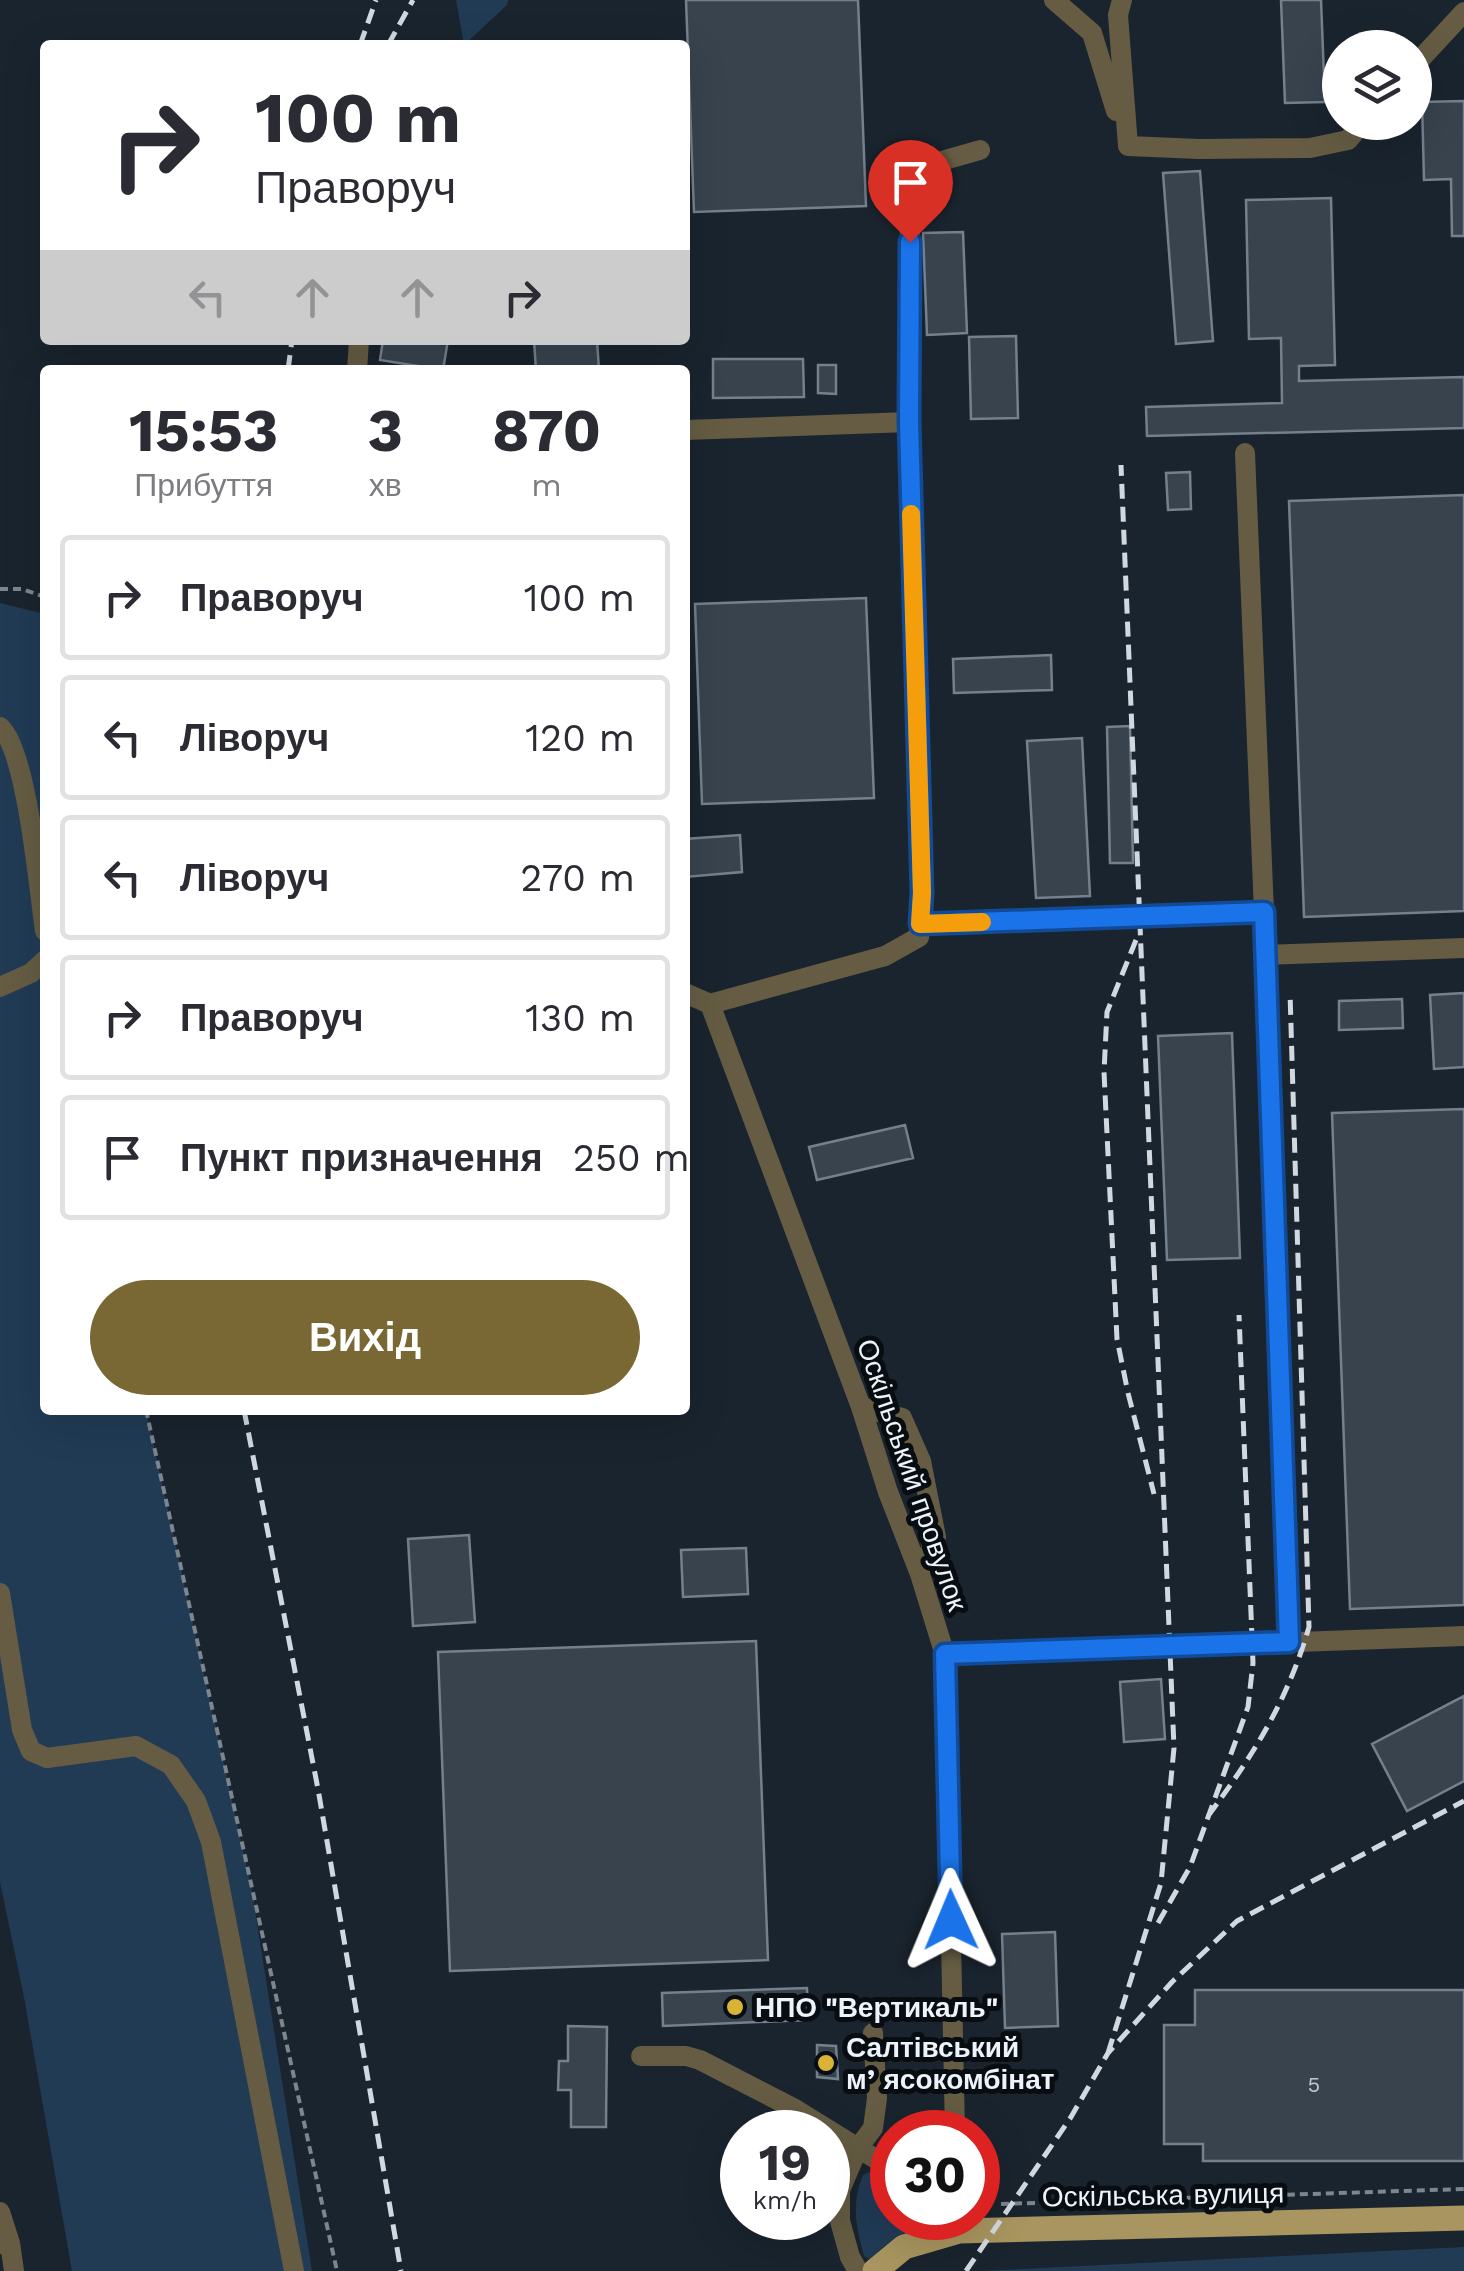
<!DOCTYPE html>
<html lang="uk">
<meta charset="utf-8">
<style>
body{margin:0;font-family:"Work Sans",sans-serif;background:#f7f7f7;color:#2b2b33;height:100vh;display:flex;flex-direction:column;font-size:38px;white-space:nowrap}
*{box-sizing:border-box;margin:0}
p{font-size:32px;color:#7c7c81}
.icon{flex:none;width:55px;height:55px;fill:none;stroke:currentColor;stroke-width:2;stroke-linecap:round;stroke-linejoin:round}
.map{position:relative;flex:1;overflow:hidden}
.panel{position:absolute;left:40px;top:365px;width:650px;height:1050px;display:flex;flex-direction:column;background:#fff;border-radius:10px;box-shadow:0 10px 40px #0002}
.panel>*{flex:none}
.banner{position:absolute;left:40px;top:40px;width:650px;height:305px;border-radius:10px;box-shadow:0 10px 40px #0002;background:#fff;color:#2b2b33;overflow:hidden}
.controls{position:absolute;left:1322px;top:30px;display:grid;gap:20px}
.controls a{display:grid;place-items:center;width:110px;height:110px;border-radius:50%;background:#fff;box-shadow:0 10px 40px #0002;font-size:50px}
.speed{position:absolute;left:720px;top:2110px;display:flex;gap:20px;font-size:50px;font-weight:700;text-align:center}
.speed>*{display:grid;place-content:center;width:130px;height:130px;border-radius:50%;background:#fff;box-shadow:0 10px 40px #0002;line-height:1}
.speed small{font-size:25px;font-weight:400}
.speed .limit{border:15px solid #d22;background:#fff;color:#111}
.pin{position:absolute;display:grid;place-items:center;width:85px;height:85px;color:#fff;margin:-102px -42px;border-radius:50% 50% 50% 0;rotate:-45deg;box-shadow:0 0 10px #0007}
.pin .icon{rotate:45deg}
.me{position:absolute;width:110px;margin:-55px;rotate:359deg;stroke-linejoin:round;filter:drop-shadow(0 0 8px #0008)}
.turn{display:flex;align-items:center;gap:35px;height:210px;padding:0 50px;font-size:45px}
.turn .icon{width:130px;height:130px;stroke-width:2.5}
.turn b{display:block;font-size:70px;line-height:85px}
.lanes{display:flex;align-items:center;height:95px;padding:0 50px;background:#0003;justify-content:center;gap:50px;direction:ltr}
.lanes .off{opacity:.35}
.eta{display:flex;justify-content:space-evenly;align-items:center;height:170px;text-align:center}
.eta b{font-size:60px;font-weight:700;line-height:70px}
.action{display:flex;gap:20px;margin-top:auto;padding:20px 50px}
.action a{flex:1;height:115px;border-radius:60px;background:#796833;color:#fff;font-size:40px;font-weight:700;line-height:115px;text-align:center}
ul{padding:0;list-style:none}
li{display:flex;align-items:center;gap:30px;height:125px;margin:0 20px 15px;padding:0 30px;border:5px solid #e1e1e2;border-radius:10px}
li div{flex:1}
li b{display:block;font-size:38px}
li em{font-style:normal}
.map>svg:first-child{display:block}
</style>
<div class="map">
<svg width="1464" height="2271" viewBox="0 0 1464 2271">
<rect width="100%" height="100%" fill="#1a242e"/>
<path fill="#213b55" d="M456,0H508L507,5L464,45Z
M0,603L45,614V1410H146L252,1891L312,2271H72L24,1997L0,1882Z
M869,2172L892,2187V2218H931L926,2226L897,2236L869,2259L864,2256C856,2227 851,2203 863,2175Z
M1464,2247V2271H981Z"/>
<path fill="#38434e" stroke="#74808d" stroke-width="2.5" d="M686,0H858L866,206L694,212Z
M1281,0H1321L1325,102L1285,103Z
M1464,101V236H1452L1451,179L1424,180L1422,102Z
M1200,171L1213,341L1176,344L1163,173Z
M1331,198L1335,365L1299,366V381L1464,377V428L1147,436L1146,407L1282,403L1281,338L1249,339L1246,200Z
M963,232L967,333L927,335L923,233Z
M1016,336L1018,418L971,419L969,337Z
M383,340H448L443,370L380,360Z
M534,340H597L599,370H536Z
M713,359H803L804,397L713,398Z
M818,365H836V394L818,393Z
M1190,472L1191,509L1168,510L1166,473Z
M1464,495V911L1304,917L1289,501Z
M866,598L874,798L702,804L695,604Z
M1051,655L1052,690L954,693L953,659Z
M1130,726L1133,863H1110L1107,727Z
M1082,738L1090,896L1036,898L1027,741Z
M740,835L742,872L685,877V839Z
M1464,993V1067L1434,1069L1430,995Z
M1402,999L1403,1028L1339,1030V1001Z
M1232,1033L1240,1258L1167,1260L1158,1036Z
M1464,1109V1605L1350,1609L1332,1113Z
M905,1125L913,1158L817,1180L809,1147Z
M469,1535L475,1622L413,1626L408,1539Z
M746,1548L748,1594L683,1597L681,1550Z
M756,1641L768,1960L450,1971L438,1652Z
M1161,1679L1165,1739L1124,1742L1120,1682Z
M1464,1696V1781L1407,1811L1372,1744Z
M1055,1932L1058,2026L1005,2028L1002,1934Z
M807,1988L808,2020L663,2026L662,1993Z
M1195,1990H1464V2161H1203V2144H1164V2025H1195Z
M568,2026L607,2027L606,2127H571V2090H558L559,2061H568Z
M817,2045L836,2046L838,2079L817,2077Z"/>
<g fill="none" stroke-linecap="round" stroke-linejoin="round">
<path stroke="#7d858e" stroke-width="4" stroke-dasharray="8 5" stroke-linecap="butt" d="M0,589H22L45,597
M146,1410L337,2271
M1001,2204L1464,2189"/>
<path stroke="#655c43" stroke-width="20" d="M1054,0L1092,33L1116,111
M1122,0L1118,15L1128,146L1199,149L1310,148L1348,140L1363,122
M1415,65L1464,12
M357,370L359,340
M685,430L909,422
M1245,453L1264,912
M0,727C27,750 39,890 45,931
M919,925L1264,912L1289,1642
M1266,955L1464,948
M0,987L31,973L45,960
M685,993L710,1004L861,1407L888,1492L920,1574L945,1655L955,2132
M710,1004L885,956L919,937L921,893L909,422L910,170L980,150
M861,1407L902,1418L921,1461L936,1537L920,1574
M0,1593L22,1730L31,1751L47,1758L136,1746L171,1765L196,1801L211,1842L294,2271
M945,1655L1464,1636
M641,2056H686L700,2060L795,2109L892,2169
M0,2212L10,2243
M0,2244L10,2243L14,2271
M858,2271L850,2257L840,2221V2190L858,2148L873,2128L877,2098L873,2033"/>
<path stroke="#a8955f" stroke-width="25" d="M875,2271L904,2247L959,2231L1464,2218"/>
<path stroke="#d1d8e0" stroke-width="5" stroke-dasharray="15 8" stroke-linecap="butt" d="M360,45L376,0
M388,45L413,0
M288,370L292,340
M1136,940L1107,1012L1104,1072L1117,1339L1128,1393L1154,1494
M244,1410L318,1789L401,2271
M1208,1816C1254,1754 1287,1702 1309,1627L1290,992
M1158,1923L1190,1867L1248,1707L1253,1663L1239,1315
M1108,2053L1161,1883L1174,1748L1121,465
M966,2271L1071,2117L1108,2053L1172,1982L1237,1921L1464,1801"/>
</g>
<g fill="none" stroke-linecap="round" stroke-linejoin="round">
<g stroke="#114b97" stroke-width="25">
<path id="route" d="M910,242L909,422L922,893L920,924L1264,912L1289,1642L945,1654L951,1920"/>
</g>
<use href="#route" stroke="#1a73e8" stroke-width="18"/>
<path stroke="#f59e0b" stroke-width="18" d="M911,514L922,893L920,924L982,922"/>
</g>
<g fill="#d9b334" stroke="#080d11" stroke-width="4">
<circle cx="735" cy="2007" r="10"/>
<circle cx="826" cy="2063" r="10"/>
</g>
<g text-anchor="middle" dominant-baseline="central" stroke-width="10" stroke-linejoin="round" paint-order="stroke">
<g font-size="22" fill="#bfc7cf">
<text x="1314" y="2084">5</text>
</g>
<g font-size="28" fill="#ecf3fa" stroke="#080d11">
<text transform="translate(912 1475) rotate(71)">Оскільський провулок</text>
<text transform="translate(1163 2195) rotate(-1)">Оскільська вулиця</text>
</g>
<g font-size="28" font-weight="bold" fill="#ecf3fa" stroke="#080d11" text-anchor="start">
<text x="755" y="2007">НПО "Вертикаль"</text>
<text x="846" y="2047">Салтівський<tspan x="846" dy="32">мʼясокомбінат</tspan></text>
</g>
</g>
</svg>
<div class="controls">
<a><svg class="icon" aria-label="layers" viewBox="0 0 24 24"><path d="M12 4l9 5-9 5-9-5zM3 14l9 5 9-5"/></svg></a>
</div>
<div class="speed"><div>19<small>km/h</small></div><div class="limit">30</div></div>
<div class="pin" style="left:910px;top:242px;background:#d93025"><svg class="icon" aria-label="arrive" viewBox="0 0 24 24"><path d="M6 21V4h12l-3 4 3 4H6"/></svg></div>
<svg class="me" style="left:951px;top:1920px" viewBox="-20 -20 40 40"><path d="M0-17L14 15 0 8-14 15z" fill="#1a73e8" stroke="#fff" stroke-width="4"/></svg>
<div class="banner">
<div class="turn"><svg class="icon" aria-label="right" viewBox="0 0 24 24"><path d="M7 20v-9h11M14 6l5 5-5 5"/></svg><div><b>100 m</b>Праворуч</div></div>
<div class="lanes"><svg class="icon off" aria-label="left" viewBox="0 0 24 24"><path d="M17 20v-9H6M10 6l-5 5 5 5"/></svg><svg class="icon off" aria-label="ahead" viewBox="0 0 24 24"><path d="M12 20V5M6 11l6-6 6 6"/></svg><svg class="icon off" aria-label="ahead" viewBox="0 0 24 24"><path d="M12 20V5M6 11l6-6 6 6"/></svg><svg class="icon" aria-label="right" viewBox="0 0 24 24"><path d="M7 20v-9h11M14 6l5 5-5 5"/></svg></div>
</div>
<section class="panel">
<div class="eta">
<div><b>15:53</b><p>Прибуття</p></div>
<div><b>3</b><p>хв</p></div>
<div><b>870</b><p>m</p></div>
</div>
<ul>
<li><svg class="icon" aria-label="right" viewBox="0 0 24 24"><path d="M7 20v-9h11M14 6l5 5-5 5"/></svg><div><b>Праворуч</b></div><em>100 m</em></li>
<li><svg class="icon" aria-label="left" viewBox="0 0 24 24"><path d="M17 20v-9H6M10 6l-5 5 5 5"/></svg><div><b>Ліворуч</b></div><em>120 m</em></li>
<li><svg class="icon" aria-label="left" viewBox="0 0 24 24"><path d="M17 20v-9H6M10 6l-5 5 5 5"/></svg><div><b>Ліворуч</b></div><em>270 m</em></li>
<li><svg class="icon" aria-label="right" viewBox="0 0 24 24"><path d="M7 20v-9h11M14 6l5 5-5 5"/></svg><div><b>Праворуч</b></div><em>130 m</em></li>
<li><svg class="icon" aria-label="arrive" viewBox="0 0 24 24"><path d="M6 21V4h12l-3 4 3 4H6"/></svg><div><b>Пункт призначення</b></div><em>250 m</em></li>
</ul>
<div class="action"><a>Вихід</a></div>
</section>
</div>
